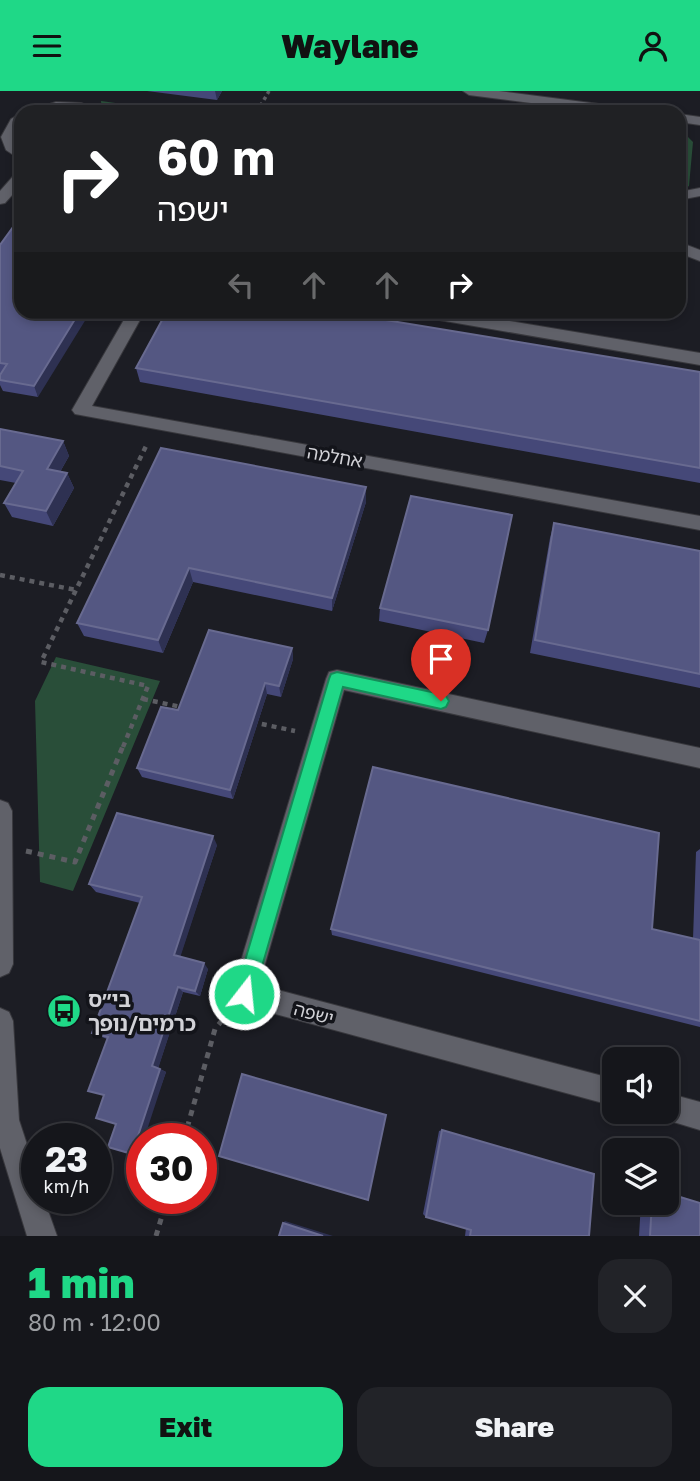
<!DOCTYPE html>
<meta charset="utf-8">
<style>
body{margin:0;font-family:"Golos Text","Noto Sans Hebrew",sans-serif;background:#222328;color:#f1f3f6;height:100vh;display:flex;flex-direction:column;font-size:26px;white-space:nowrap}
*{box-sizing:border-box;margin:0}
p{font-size:23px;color:#9d9fa3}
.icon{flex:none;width:38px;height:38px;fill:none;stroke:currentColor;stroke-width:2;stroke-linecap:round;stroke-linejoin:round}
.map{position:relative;height:1145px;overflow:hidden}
.details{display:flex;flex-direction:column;background:#15161b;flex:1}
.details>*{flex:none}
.hud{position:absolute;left:14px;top:14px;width:672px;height:214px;border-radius:21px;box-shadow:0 4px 10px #0003,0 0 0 2px #34353a;background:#202124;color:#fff;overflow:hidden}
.tools{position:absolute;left:602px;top:956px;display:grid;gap:14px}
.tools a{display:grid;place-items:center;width:77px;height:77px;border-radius:14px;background:#15161b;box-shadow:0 4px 10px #0003,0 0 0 2px #34353a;font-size:35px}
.speed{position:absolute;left:21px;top:1032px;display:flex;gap:14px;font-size:35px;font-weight:700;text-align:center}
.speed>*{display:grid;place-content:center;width:91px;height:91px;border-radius:50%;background:#15161b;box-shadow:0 4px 10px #0003,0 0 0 2px #34353a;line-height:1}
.speed small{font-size:18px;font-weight:400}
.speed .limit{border:10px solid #d22;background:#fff;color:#111}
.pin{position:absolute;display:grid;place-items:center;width:60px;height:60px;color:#fff;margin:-72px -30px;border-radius:50% 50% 50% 0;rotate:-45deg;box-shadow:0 0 7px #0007}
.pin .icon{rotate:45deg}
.me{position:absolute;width:77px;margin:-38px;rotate:16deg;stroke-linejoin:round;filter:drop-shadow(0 0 5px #0008)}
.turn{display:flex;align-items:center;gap:24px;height:147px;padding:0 28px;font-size:32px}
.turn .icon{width:91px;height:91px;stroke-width:2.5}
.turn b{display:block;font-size:49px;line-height:60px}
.lanes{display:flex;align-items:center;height:66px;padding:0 28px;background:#0003;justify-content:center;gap:35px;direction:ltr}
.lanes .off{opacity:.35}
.round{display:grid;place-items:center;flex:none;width:74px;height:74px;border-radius:21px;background:#222328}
.summary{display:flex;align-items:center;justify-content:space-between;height:119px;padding:0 28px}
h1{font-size:42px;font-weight:800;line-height:52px;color:#1fd887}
.button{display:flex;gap:14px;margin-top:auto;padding:14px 28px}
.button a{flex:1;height:80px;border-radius:21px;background:#1fd887;color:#111;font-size:28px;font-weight:800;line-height:80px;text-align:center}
.button a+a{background:#222328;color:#f1f3f6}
header{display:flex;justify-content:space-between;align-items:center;height:91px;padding:0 28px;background:#1fd887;color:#111;font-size:32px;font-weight:800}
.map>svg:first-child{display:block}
</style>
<header><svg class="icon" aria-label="menu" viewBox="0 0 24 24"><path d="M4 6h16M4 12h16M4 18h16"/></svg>Waylane<svg class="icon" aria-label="person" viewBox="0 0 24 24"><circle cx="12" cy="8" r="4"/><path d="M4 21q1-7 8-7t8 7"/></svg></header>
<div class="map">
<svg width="700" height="1145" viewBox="0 0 700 1145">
<rect width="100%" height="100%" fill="#1c1d24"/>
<path fill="#294e39" d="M101,10L181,21H102Z
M679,44L688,46L693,51L689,95L679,101Z
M56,566L160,590L73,800L40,791L35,610Z"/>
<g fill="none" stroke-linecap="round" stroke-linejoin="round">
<g stroke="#38383d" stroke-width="2">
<path id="minor" d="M463,0H499L630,17L637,21H600L469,4Z
M56,11L81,12L104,21L64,19L25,21Z
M21,22V33L15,46L21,58V69L6,59L1,46L11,28Z
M679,23L700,26V34L679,31Z
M21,81V94L5,112L0,113V100L16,82Z
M700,97V105L679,109V101Z
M679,151L700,159V170L679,162Z
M129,220H145L92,315L700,425V439L75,323L72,319Z
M408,220H450L700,262V274L416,225Z
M337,579L700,657V677L344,599L259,894L614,988V1015L235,912L231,903L326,588L329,581Z
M0,709L8,712L12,720L13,873L9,882L0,886Z
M0,917L9,921L13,930L19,1029L37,1084V1108H44L57,1145H27L0,1057Z
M667,1002L700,1011V1039L657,1026L655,1020H667Z"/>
</g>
<path stroke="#5c5d63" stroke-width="3.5" stroke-dasharray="3.5 3.5" stroke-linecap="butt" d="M119,14L149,21
M257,21L269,0"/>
<path stroke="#5c5d63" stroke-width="4.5" stroke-dasharray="5 5" stroke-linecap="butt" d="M0,484L76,499
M143,608L186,617
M252,631L295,640
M123,656L148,595L41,571L147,353"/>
<path stroke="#5c5d63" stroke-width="5" stroke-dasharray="6 6" stroke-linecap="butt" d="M26,760L75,771L123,655
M184,1048L215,938L228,922
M156,1145L167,1108"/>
<use href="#minor" fill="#606169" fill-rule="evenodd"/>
</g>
<path fill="#454878" d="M147,0H222L217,9Z
M0,154L38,306L3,300L0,294V284L1,283H0Z
M634,220H657L655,224Z
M136,277L700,281V392L140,291Z
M0,338L63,350L69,365L60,381L67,382L74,397L53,435L12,426L4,412L16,392L0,389Z
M161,357L366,396V411L332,520L193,491L163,562L84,545L77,532Z
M554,432L700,460V597L530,562L550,447Z
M380,517L488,539L484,552L379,530Z
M292,557L293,568L281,606L267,603L233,708L142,686L137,677L178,619Z
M217,754L180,865L208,878L200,905L183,901L158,977L166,981L142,1048V1056L139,1063L116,1033L104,1004L107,948L92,942L140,812L96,801L89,793Z
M700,758V936L332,844L331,838L693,848L696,761Z
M442,1039L589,1145H465L466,1137L426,1126L423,1123L439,1040Z
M641,1111H667L700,1145H639Z"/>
<path fill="#2e3152" d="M215,0H222L217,9Z
M80,220H91L38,306L34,295Z
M63,350L69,365L53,393L47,378Z
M67,382L74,397L53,435L46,420Z
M366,396V411L332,520V507Z
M189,477L193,491L163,562L158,549Z
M292,557L293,568L281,606L279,595Z
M265,592L267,603L233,708L230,699Z
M213,745L217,754L179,870L174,864Z
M204,872L208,878L200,905L195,900Z
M178,896L183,901L158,978L152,975Z
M160,978L166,981L144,1048H142V1056L139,1063H132Z
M285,1130L333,1145H323L283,1132Z"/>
<path fill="#545782" stroke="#686a90" stroke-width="2" d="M21,125V220H80L34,295L0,289V284L7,273L0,272V154Z
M167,220H331L700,281V377L136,277Z
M0,338L63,350L47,378L67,382L46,420L4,412L23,380L0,375Z
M161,357L366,396L332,507L189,477L158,549L77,532Z
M411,405L512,424L488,539L380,517Z
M554,432L700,460V583L535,549Z
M209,539L292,557L279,595L265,592L230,699L137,677L161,616L178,619Z
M373,676L659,742L652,838L700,849V930L331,838Z
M117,722L213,745L174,864L204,872L195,900L178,896L152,975L160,978L132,1063L108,1056L116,1033L96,1027L104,1004L88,1000L108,946L92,942L142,806L89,793Z
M242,983L386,1024L368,1109L219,1065Z
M442,1039L594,1083L589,1145H470L471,1139L426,1126Z
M667,1102L700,1112V1145H650L652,1111H667Z
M283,1132L323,1145H279Z"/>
<path fill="#1fd887" stroke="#148c58" stroke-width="2" d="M337,581L441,603L446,605L449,610L446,616L441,618L343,596L254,903L251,910L244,913L237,910L235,903L329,588L331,583Z"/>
<defs>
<g id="bus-disc" transform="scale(1.75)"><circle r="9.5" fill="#1fd887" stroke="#13141a"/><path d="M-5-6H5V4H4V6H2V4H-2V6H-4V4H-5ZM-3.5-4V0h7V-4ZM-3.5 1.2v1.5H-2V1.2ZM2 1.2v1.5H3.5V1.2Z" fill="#111"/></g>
</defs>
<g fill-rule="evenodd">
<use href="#bus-disc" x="64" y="920"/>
</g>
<g text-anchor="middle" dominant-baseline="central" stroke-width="7" stroke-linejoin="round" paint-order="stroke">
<g font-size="18" fill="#d2d2d7" stroke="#13141a">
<text transform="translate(335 365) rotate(10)">אחלמה</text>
<text transform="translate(314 922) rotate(15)">ישפה</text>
</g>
<g font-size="21" font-weight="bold" fill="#d2d2d7" stroke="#13141a" text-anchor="start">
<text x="88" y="908">בי״ס<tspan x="88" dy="24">כרמים/נופך</tspan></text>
</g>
</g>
</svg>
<div class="tools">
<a><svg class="icon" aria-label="sound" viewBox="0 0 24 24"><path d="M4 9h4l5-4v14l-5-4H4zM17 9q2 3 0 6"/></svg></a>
<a><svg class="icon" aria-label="layers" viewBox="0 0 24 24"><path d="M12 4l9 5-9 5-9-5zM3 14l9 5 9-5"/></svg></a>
</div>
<div class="speed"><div>23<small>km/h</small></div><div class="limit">30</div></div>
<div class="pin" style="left:441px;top:610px;background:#d93025"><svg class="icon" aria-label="arrive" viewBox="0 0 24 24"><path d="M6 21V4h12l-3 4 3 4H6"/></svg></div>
<svg class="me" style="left:244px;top:903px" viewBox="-20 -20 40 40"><circle r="17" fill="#1fd887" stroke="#fff" stroke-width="3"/><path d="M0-11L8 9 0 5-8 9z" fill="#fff"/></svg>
<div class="hud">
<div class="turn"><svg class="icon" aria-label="right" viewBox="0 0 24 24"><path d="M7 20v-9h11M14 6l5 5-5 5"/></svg><div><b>60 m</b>ישפה</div></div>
<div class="lanes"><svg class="icon off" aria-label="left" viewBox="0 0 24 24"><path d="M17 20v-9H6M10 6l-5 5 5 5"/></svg><svg class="icon off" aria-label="ahead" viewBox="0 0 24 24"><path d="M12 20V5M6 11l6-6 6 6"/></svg><svg class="icon off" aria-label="ahead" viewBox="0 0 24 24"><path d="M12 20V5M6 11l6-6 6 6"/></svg><svg class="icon" aria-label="right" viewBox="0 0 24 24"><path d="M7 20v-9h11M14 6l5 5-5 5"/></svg></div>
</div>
</div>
<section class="details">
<div class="summary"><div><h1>1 min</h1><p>80 m · 12:00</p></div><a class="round"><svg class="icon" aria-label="close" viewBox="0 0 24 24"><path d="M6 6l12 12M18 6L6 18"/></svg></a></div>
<div class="button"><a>Exit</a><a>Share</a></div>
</section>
